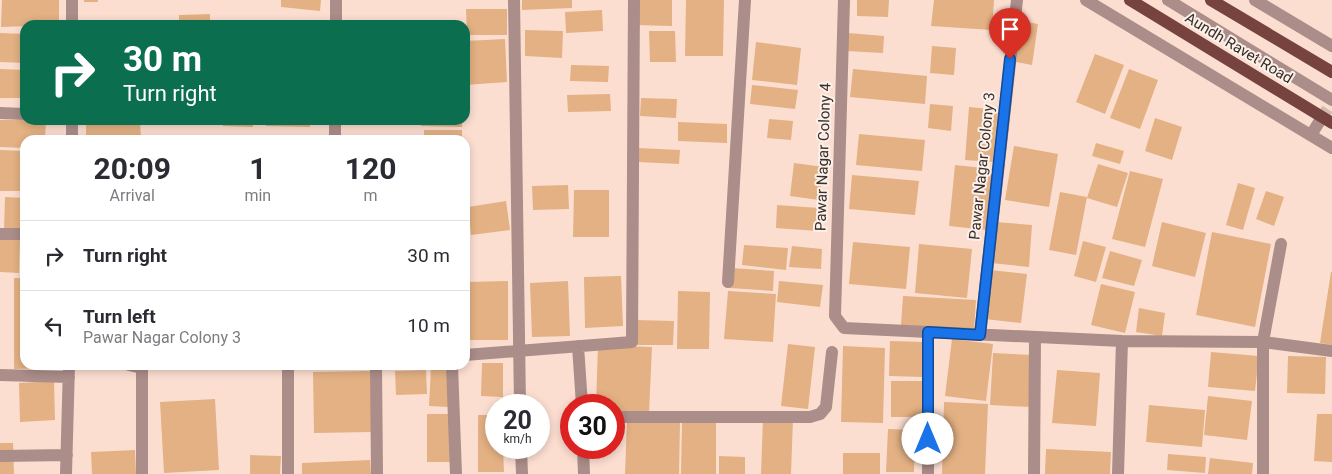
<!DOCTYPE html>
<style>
body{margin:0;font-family:Roboto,sans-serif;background:#f7f7f7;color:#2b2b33;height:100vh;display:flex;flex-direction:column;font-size:19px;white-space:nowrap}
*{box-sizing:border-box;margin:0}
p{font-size:16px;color:#7c7c81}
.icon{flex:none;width:28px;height:28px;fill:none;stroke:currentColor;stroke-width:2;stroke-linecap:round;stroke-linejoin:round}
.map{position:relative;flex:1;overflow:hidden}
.details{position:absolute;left:20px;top:135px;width:450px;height:235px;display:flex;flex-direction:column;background:#fff;border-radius:15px;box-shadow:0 2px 8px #0003}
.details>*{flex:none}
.top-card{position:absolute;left:20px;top:20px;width:450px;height:105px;border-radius:15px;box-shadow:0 2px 8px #0003;background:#0b6e4f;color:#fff;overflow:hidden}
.speed{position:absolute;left:485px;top:394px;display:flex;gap:10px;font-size:25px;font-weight:700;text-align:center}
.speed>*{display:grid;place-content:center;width:65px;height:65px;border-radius:50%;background:#fff;box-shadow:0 2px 8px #0003;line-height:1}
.speed small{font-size:12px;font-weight:400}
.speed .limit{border:8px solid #d22;background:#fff;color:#111}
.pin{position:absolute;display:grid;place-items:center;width:42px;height:42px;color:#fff;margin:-51px -21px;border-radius:50% 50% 50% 0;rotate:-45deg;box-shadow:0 0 5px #0007}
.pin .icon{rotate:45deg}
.me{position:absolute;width:55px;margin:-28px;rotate:0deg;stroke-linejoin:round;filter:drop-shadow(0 0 4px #0008)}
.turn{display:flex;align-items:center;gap:18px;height:105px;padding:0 20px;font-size:22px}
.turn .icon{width:65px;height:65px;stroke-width:2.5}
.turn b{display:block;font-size:35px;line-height:42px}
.eta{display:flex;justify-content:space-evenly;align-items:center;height:85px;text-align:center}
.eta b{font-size:30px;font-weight:700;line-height:35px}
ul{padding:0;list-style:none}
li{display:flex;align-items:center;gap:15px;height:70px;padding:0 20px;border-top:1px solid #e1e1e2}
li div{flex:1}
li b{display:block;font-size:19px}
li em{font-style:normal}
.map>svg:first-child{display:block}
</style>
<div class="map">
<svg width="1332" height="474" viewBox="0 0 1332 474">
<rect width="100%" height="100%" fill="#fcded1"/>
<path fill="#e3b183" d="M2,0H59V25L1,27Z
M84,0H98V2H84Z
M281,0H321L320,11L281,7Z
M522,0H572V8L522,10Z
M635,0H672V26L635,25Z
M686,0H724L723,56H685Z
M857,0H889L888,17L857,16Z
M934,0H994L992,30L931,26Z
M466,9H507V35H467Z
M602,10L603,31L566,33L565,12Z
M210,14V25H179V15Z
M1022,21L1038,24L1032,65L1016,62Z
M525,30L563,31L562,58L525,56Z
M649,31H675L676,62H650Z
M0,33L25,34V63L0,62Z
M848,33L884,36L883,53L847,51Z
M505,39L507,82L465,85V41Z
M756,42L801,48L797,85L752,80Z
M932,46L956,48L954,75L930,73Z
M1095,54L1124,65L1105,114L1076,102Z
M571,65L609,66L608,82L570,81Z
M0,69L25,70V98H0Z
M853,69L927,76L925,104L850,97Z
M1129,69L1158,80L1140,129L1110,118Z
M752,85L798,90L795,109L750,104Z
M610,94L611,111L568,112L567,95Z
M641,98L677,99L676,118L640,116Z
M930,104L953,106L951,131L928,128Z
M969,107L998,110L993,162L965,160Z
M1155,118L1182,127L1172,160L1145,151Z
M769,119L793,121L791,140L767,138Z
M0,120H46L45,140H25V148L0,147Z
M86,120H140L141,140H86Z
M223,120H253V127L223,126Z
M266,120H310V127L266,126Z
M421,120H462V127L421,126Z
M678,122L727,124V143L678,141Z
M424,130H462V140H424Z
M859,134L925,140L922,171L856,165Z
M1096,143L1124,151L1120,164L1092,156Z
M1014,146L1058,154L1049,207L1005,200Z
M638,148L680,150L679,164L638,162Z
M0,150L25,151V191H0Z
M794,163L824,167L819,200L790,196Z
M465,164H468L470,196L465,197Z
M1098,164L1128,173L1117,207L1087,198Z
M955,165L993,169L987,230L949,226Z
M1130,171L1163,179L1145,247L1112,239Z
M852,175L919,181L915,215L849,209Z
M1238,183L1255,188L1243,230L1226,225Z
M568,185L569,209L533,210L532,186Z
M574,190H609V237H573Z
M1266,191L1284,197L1274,226L1256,219Z
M1060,192L1087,197L1076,255L1049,250Z
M5,197L25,198V231H4Z
M506,201L510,230L471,235L468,207Z
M777,205L819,208L817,231L776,228Z
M995,222L1032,225L1029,267L991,263Z
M1162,222L1206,233L1195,277L1152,266Z
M1212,232L1271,244L1255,327L1196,315Z
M0,236H20L19,273L0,272Z
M1083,241L1106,247L1096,282L1074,276Z
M853,242L910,247L906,289L849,284Z
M919,244L972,249L967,298L915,293Z
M744,245L788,248L786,270L742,265Z
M792,246L822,249L821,269L789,267Z
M1110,251L1142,260L1134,286L1102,278Z
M732,268L774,271L773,291L730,288Z
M990,270L1027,274L1021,323L985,319Z
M1331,272H1332V345L1320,343Z
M621,276L623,326L585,328L584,277Z
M14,278H25V365H55V368L14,369Z
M508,281V340H466V282Z
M568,281L570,336L532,337L530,283Z
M779,281L823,285L820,307L777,302Z
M1101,284L1135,292L1125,333L1091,325Z
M678,291L710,292L709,349H677Z
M728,291L776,294L773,342L724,339Z
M903,296L976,300L974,330L901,325Z
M1139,308L1165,313L1162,336L1136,332Z
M634,320L674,321L673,345H634Z
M952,339L993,344L986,401L945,396Z
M890,341L924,342L923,377L889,376Z
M788,344L815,347L808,409L781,406Z
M598,345L652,347L649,413L614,412V405H596Z
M843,346L885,348L883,423L841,422Z
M1211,352L1259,356L1255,391L1208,387Z
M993,353L1033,355L1030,407L990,405Z
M1288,356L1326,357L1325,394L1287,393Z
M482,363H503V397L481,396Z
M431,367L450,368L448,407L429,406Z
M426,370L427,394L396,395L395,371Z
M1057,370L1100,373L1096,426L1052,423Z
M371,371L372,432L314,433L313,372Z
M54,381L55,420L20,422L19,383Z
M891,381H924L923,417H891Z
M1208,396L1252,401L1247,440L1204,435Z
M215,399L219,470L164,473L160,402Z
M944,402L988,404L985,474H942Z
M1149,405L1205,410L1202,447L1146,442Z
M427,414H452V462H427Z
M1317,414H1332V462L1314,461Z
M478,415H496V448H503L504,472H478Z
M763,418L793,419L791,474H761Z
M627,420L680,422L679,474H625Z
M682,423H716V474H681Z
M888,429L915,430L914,472H886Z
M0,443H13L14,474H0Z
M1046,449L1111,452L1110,474H1045Z
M135,450L136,474H92L91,452Z
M843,453H880V474H843Z
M1168,454L1206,457L1205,473L1167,470Z
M250,455L281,456L280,474H250Z
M719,456L745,457V474H719Z
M1210,458L1253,463L1252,474H1208Z
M370,460L371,474H302V463Z"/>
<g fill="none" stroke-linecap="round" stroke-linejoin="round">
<path stroke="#d5bbaf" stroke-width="12" stroke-dasharray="12 6" stroke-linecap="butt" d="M1321,119L1332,102"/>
<path stroke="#ab8d89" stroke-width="12" d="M72,0V25
M514,0L520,405
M844,0L835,316L844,328L1122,341L1263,342L1332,351
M1086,0L1332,148
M1168,0L1332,100
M1255,0L1332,46
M336,25V0
M0,113L25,114
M1311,135L1321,119
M72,140V120
M335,140V120
M0,234H25
M728,282L745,0
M928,332V474
M980,335L1017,0
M578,346L582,405
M465,355L632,342L634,0
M129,365L142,368V474
M376,365L377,474
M452,365L456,474
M0,375L69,377
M614,417H810L820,414L826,407L832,352
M521,448L522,474
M583,448L584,474
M0,456L67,455
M66,474L69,365
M288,474V365
M1034,474L1035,338
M1118,474L1122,341
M1263,474V342L1281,244"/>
<path stroke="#76433e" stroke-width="12" d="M1130,0L1332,123
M1211,0L1332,72"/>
</g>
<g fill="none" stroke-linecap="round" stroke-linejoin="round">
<g stroke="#114b97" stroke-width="12">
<path id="route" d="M928,439V332L980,335L1010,59"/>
</g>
<use href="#route" stroke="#1a73e8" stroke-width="9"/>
</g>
<g text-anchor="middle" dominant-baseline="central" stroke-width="4" stroke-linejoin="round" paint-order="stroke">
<g font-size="15" fill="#392d28" stroke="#fcf0eb">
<text transform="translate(1239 48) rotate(31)">Aundh Ravet Road</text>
<text transform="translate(823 157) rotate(-88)">Pawar Nagar Colony 4</text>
<text transform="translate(982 166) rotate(-84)">Pawar Nagar Colony 3</text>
</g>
</g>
</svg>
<div class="speed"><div>20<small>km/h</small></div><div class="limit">30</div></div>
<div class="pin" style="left:1010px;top:59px;background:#d93025"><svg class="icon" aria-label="arrive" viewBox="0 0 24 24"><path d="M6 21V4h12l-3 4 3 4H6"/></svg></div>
<svg class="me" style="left:928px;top:439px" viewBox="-20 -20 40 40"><circle r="19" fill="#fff"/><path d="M0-13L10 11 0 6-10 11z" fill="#1a73e8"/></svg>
<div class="top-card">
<div class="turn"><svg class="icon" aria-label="right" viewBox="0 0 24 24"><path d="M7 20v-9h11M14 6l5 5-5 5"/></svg><div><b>30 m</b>Turn right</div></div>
</div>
<section class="details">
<div class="eta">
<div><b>20:09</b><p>Arrival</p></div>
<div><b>1</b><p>min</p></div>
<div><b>120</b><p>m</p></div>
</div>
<ul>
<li><svg class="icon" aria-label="right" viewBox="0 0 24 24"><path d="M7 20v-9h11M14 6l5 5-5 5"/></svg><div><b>Turn right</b></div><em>30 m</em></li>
<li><svg class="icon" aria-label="left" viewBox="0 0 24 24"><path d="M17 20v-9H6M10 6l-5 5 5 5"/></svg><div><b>Turn left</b><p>Pawar Nagar Colony 3</p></div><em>10 m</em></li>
</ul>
</section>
</div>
